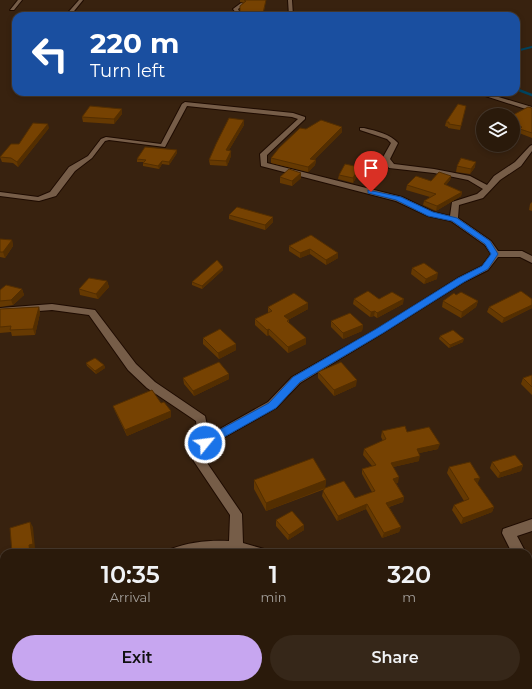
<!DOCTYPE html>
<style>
body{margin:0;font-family:Montserrat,sans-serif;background:#362719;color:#f1f3f6;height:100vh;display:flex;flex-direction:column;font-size:15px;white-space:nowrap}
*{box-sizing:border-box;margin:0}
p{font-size:13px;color:#a5a19d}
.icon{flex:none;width:22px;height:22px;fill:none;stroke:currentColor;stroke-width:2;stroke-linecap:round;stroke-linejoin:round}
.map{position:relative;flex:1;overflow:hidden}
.side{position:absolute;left:0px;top:549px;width:532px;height:140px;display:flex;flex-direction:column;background:#2a1a0b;border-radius:12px 12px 0 0;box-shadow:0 2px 6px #0003,0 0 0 1px #46382c}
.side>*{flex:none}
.banner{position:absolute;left:12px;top:12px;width:508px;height:84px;border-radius:12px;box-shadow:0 2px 6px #0003,0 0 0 1px #46382c;background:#1a4fa0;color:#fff;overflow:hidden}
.tools{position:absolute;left:476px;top:108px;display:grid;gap:8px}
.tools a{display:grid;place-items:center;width:44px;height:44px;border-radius:50%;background:#2a1a0b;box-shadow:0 2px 6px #0003,0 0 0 1px #46382c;font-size:20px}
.pin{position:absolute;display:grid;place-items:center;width:34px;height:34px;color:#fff;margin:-41px -17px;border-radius:50% 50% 50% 0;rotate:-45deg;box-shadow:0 0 4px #0007}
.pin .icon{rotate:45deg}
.me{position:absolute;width:44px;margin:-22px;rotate:61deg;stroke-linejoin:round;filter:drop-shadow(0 0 3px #0008)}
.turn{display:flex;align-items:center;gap:14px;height:84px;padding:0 12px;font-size:18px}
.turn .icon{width:52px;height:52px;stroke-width:2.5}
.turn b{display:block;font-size:28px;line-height:34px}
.eta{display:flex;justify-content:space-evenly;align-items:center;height:68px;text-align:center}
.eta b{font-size:24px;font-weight:600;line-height:28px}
.cta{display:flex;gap:8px;margin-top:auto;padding:8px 12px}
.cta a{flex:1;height:46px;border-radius:24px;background:#c7a6f0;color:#111;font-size:16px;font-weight:600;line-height:46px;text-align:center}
.cta a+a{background:#362719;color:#f1f3f6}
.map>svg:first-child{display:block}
</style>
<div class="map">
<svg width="532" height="689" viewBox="0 0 532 689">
<rect width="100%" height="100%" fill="#38220f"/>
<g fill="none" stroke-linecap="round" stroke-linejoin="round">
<path stroke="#01435e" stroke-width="2" d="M516,51L532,47"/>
<path stroke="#01435e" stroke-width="2.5" d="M516,89L532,95"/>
<g stroke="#1e0b00" stroke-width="2">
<path id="minor" d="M18,0H22L14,10H10Z
M79,0H83L70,16H65Z
M288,0H292L293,16H289Z
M241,3L245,4L238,9L240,13L238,16H234L236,13L233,9Z
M473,92H482L532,107V111Z
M185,102L293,113L305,117V119L267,155V163L402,197L433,212L450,216L452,202L477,194L483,189L468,180L434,173L389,168L382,159L391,143L387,139L360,130V128H364C376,131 390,134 398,143L390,159L394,164L434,169L470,176L487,185L494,176L515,162L530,146L532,145V151L521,166L500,180L483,198L459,205L458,218L491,241L498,251H522L532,256V263L520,257H498L488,270L464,282L383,333L300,383L276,408L209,446L203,457L242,514L243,543L264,549L266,553H169L171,549C189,542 210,540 229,541L230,515L191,457L199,443L196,421L147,388L128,370L89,315L52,310L0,314V308L52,304L95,310L136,364L155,382L205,416L209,435L268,402L292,377L377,329L458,278L482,266L491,254L485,245L451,221L428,216L396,201L261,166L260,154L298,119L292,117L187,106L165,147L109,140L105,141L92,158L75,171L56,196L39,201L0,196V192L38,197L50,192L69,167L88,156L101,139L106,137L161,144L182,104Z
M532,519V531L517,536L526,553H512L502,533L503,529Z
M528,563L532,564V575L528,576Z
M4,607V621L0,623V609Z
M377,685H394L396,689H379Z"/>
</g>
<use href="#minor" fill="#765d48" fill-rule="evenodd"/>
</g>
<path fill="#653902" d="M240,0H266L263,16H240V6L244,3L240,2Z
M466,106L460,130L448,128V127L445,126L446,122Z
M532,108V138L519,133V131L513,130V115Z
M122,114L114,124L83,122L82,117Z
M244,120V125L229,150L231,151V156L227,166L210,165L209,160Z
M342,127V132L314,160H316L315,165L308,172L271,163V158L306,129Z
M49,128L18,167L13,163L2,162L0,157L19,144Z
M177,153L169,165L162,164L159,169L143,166V163L144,162H137V159Z
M377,158L370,178L357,176L353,183L338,179L339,175L359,167Z
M457,166L475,167L470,174L456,172Z
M301,173V178L292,186L280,183V177Z
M451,176L450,180L446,185L462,192L461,196L436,211L423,205L424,201L430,197L406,190L407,185L431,181Z
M532,202V211L529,210L530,204Z
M229,215L273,217V222L265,230L229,219Z
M311,235L338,258L326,265L310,254L300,258L289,251V246Z
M0,239L12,240L13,246L5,258L0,257Z
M223,267V270L202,289L192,285V282Z
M412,268L437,279L424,284L411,274Z
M107,281L109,287L98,299L80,295L79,289Z
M22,289L24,295L13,305L0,307V290Z
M354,299H379L403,304L377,318L374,316L370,317L353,304Z
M532,299V308L502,323L487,312L489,307Z
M443,301H478L476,307L461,318L442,307Z
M308,303V309L288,320H289V323L306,338V344L288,353L269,335L267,336L255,325V319L268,313V307Z
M39,307L40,313L35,335L12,336L11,332L0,333V309Z
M331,321L363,325L362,331L343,339L331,327Z
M440,336L463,342L449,348L439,339Z
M203,338L236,344V350L219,359L203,344Z
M86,363L104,365L105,368L96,374L87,366Z
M318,372L356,386L334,396L318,378Z
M532,375V395L521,384L523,378Z
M183,378L229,379L194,396L184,384Z
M161,403L171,411V417L127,436L115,411L113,406Z
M382,431L407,432L438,449L419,453V461L393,467L398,483H396L404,497L403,502L389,507L401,527L399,532L382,538L366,509L337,521L322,496L323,491L325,489L266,511L254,489V480H326L325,488L355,498L372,492L362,474V469L372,466L363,455L364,449L383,441L381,437Z
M492,462L523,465L521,471L498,478L490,468Z
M449,467L480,478L477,483L494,507L492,512L461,524L452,510L454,505L464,501L447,473Z
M276,520L304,530L288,540L276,526Z"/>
<path fill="#532e01" d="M122,109V114L114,124V119Z
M244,120V125L226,155V150Z
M48,124L49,128L18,167L17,162Z
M342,127V132L310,164V159Z
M177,150V153L169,165V162Z
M231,151V156L227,166L226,161Z
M316,160L315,165L308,172V167Z
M162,161V164L159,169L158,166Z
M476,162L475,167L470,174L471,169Z
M357,171V176L353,183V178Z
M301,173V178L292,186V181Z
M451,176L450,180L443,188L444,184Z
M462,192L461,196L436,211L437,206Z
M273,217V222L265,230V225Z
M12,240L13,246L5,258L3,252Z
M310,249V254L300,258V253Z
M338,253V258L326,265V260Z
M223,267V270L202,289V286Z
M438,273L437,279L424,284L426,279Z
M107,281L109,287L98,299L96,294Z
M22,289L24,295L13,305L11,300Z
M404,299L403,304L377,318V313Z
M478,301L476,307L461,318L462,312Z
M308,303V309L284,322V316Z
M532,305V308L502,323L504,318Z
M39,307L40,313L35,335L33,329Z
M375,311L374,316L370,317L371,312Z
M363,325L362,331L343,339V333Z
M269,329V335L267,336V330Z
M306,338V344L288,353V347Z
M464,339L463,342L449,348L450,345Z
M236,344V350L219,359L218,353Z
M104,365L105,368L96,374L95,371Z
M229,374V379L194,396L193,391Z
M357,380L356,386L334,396V390Z
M171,411V417L127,436L125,430Z
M440,444L438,449L415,454L417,449Z
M420,456L419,461L389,468L391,463Z
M523,465L521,471L498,478L500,473Z
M399,477L398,483L392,484L393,479Z
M480,478L478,483L472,485L474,479Z
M326,480L325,488L266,511V503Z
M404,497L403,502L385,508L386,503Z
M367,504L366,509L337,521L338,516Z
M494,507L492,512L461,524L463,518Z
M30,522L33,527L35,548L32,549V553H30L29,545Z
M304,525V530L288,540L289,535Z
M401,527L399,532L382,538L384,533Z"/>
<path fill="#764202" stroke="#532e01" d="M244,0H266L263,13L240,12V6L246,1Z
M458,104L466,106L461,126L449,124V122H446Z
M90,106L122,109L114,119L82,117Z
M528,107L532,108V133L520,129L522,127L513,125V115Z
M229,118L244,120L226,150L231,151L226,161L209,160L216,144Z
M321,120L342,127L310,159L316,160L308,167L271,158L279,148L300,128L306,129Z
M33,123L48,124L17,162L11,158L0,157L11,144H19Z
M145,147L177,150L169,162L162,161L158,166L143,163L146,160L137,159Z
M367,152L378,154L371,174L357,171L353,178L339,175L345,164L359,167L364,161Z
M461,158L476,162L471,169L457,166Z
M289,169L301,173L292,181L280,177Z
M439,172L451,176L444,184L462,192L437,206L424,201L436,194L407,185L416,176L431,181Z
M237,207L273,217L265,225L229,215Z
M311,235L338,253L326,260L310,249L300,253L289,246Z
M0,239L12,240L3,252H0Z
M217,260L223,267L202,286L192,282Z
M424,263L438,273L426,279L412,268Z
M89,278L107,281L96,294L79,289Z
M6,285L22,289L11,300L0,301V290Z
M368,291L379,299L392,292L404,299L377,313L375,311L371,312L354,299Z
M521,291L532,299V305L504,318L489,307Z
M461,292L478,301L462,312L443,301L454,293L456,295Z
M294,293L308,303L284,316L289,320L287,321L306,338L288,347L269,329L267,330L255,319L272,311L268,307Z
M39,307L33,329L10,330L11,326L0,327V309Z
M350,313L363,325L343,333L331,321Z
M220,329L236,344L218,353L203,338Z
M453,330L464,339L450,345L440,336Z
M95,358L104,365L95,371L86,363Z
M219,362L229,374L193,391L183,378Z
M341,362L357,380L334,390L318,372Z
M532,375V387L523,378Z
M152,390L161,403L164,402L171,411L125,430L113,406Z
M405,426L407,432L429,427L440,444L417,449L420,456L391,463L399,477L393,479L404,497L386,503L401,527L384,533L367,504L338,516L323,491L325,488L344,481L355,498L375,491L362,469L376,465L364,449L386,439L382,431Z
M515,455L523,465L500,473L492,462Z
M313,458L326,480L266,503L254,480Z
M470,462L480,478L474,479L494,507L463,518L454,505L469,499L449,467Z
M292,511L304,525L289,535L276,520Z
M30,522L33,544L29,545L30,553H12L10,528Z
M326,550L328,553H322Z"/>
<path fill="#1a73e8" stroke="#114b97" d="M368,190L401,197L433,212L457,218L490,241L498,254L488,269L464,282L383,333L300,382L276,408L208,446H201L199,443L201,440L269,403L293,377L376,329L458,278L482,266L491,254L485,244L452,221L428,216L396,200L368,193Z"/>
</svg>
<div class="tools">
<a><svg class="icon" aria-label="layers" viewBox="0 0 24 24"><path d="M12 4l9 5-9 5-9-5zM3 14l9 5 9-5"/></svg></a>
</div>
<div class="pin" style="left:371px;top:192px;background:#d93025"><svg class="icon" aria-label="arrive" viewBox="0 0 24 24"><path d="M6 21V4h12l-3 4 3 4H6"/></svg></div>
<svg class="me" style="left:205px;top:443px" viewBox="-20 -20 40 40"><circle r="17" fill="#1a73e8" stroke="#fff" stroke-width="3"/><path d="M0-11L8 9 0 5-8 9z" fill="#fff"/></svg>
<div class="banner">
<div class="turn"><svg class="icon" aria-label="left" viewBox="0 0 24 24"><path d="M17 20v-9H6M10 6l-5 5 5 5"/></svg><div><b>220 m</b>Turn left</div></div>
</div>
<section class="side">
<div class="eta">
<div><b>10:35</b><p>Arrival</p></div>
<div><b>1</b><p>min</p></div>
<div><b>320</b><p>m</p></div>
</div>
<div class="cta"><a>Exit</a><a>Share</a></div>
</section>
</div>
